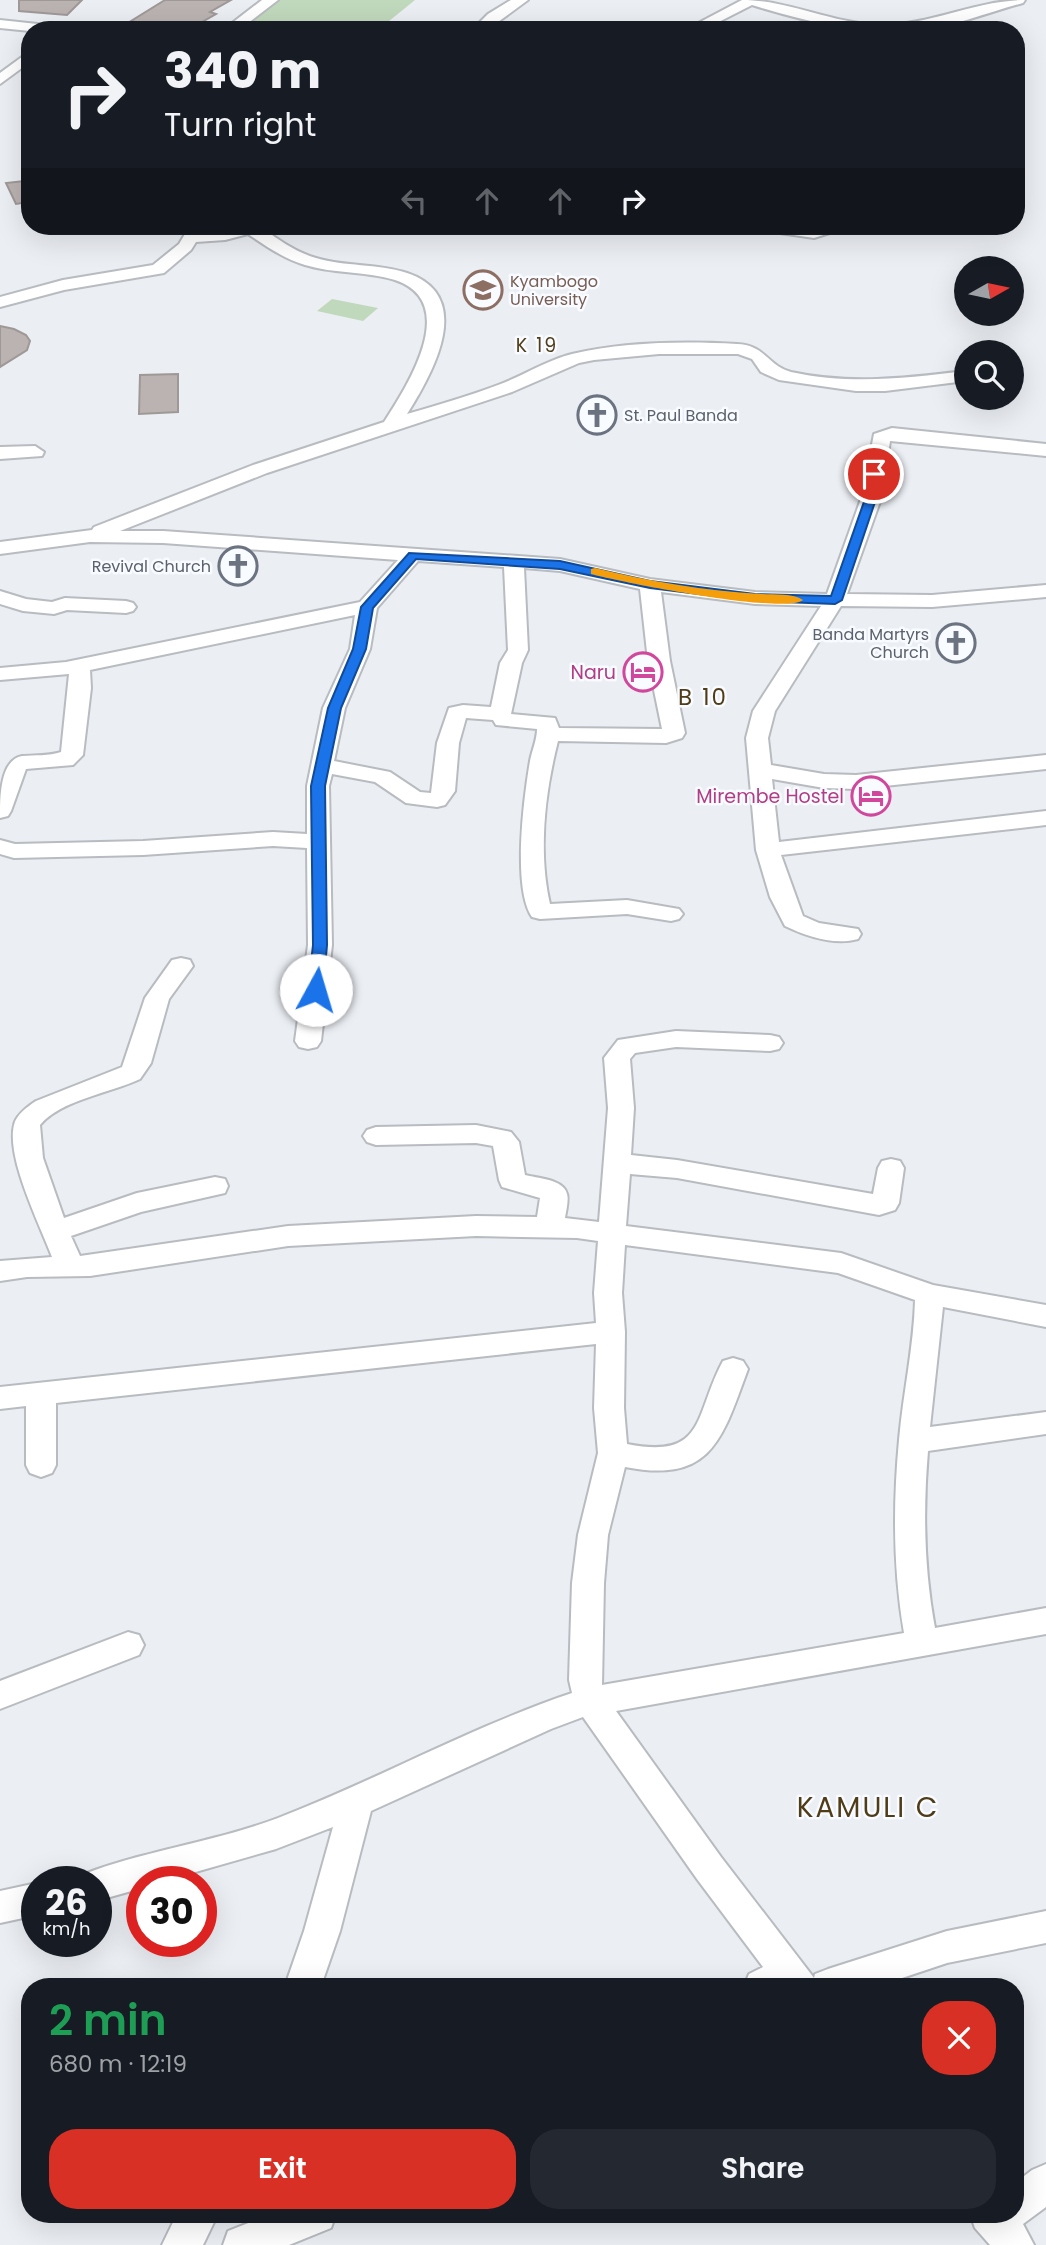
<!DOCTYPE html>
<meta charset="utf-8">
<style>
body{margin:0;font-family:Poppins,sans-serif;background:#242831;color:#f1f3f6;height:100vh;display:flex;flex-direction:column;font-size:26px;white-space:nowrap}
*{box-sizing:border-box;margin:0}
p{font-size:23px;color:#9ea1a6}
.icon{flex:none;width:38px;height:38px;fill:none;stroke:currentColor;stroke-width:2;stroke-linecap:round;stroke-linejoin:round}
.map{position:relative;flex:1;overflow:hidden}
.side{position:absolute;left:21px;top:1978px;width:1003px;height:245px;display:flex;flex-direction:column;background:#171b24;border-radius:28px;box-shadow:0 7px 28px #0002}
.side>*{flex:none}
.top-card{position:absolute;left:21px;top:21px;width:1004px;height:214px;border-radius:28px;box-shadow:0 7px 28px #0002;background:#171b24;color:#f1f3f6;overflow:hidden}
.needle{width:46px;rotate:81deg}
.controls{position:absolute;left:954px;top:256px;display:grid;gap:14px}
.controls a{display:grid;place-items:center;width:70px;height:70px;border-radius:50%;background:#171b24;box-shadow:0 7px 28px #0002;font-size:35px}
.speed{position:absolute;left:21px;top:1866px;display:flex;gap:14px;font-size:35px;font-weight:700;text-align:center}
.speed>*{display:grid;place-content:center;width:91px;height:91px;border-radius:50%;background:#171b24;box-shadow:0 7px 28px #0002;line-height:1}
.speed small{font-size:18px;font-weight:400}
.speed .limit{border:10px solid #d22;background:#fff;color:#111}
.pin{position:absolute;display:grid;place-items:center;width:60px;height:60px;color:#fff;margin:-30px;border:4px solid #fff;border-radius:50%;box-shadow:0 2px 7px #0007}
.me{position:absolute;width:77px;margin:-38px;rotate:6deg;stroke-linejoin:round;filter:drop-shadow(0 0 5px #0008)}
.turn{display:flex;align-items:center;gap:24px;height:147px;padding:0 28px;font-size:32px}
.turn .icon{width:91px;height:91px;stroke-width:2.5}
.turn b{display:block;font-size:49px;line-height:60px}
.lanes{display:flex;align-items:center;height:66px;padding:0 28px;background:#0003;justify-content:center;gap:35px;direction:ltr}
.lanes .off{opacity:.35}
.round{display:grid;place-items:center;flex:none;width:74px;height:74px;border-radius:28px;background:#242831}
.summary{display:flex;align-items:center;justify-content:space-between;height:119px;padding:0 28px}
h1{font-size:42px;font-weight:600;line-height:52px;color:#1e9e55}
.action{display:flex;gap:14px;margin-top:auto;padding:14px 28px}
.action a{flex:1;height:80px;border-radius:28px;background:#d93025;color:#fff;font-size:28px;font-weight:600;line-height:80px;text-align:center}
.action a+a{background:#242831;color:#f1f3f6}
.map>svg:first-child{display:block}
</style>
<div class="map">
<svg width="1046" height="2245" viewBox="0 0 1046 2245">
<rect width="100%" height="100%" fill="#ebeef3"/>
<path fill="#c0d8bb" d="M279,0H415L378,30H233Z
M332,299L378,308L363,321L317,311Z"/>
<path fill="#bab3b2" stroke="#9e9897" stroke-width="2" d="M19,0H82L67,15L19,11Z
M165,0H231L210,12L216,14L188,30H172L131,21Z
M24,181L27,186L30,185V202L16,204L6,183Z
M0,326L14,329L26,335L30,341L27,350L0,367Z
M178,374V412L139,414L140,375Z"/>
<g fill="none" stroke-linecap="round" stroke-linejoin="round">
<g stroke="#b8bbc0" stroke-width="4">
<path id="minor" d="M262,0H278L239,30H223Z
M511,0H528L487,30H472L488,14Z
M742,0C789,0 833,24 881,25C931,25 976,0 1025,0L1023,3C989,12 953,27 918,30C860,35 807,22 752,5L703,30H685Z
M0,20L56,26L63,30L30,31L0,28Z
M30,51V62L0,84V73Z
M241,226H266L264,229C280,241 296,252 316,258C345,267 377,263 407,273C476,296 433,373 407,414C438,405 469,396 498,385C523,376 547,360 572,354C624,342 683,341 737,344C766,345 767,366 791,372C851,385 907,378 966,371V381L885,391H856L779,380L761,372L752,359L738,354H659L594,360L579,363L512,392L267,473L120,531H163L560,559L650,579L755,592L827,594L862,496L874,434L892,428L1046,444V456L890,441L882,496L847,594L932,595L1046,585V597L932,607L841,606L775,711L768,738L771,765L824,774L856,775L1046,755V769L856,789L824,788L772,779L779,842L1046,811V825L781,855L803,916L819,923L858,929L861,934L858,939C834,946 806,936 785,926L770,897L756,850L746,738L753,711L821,606L755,604L661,592L670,661L685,733L682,738L666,743L558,741C545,792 538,852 550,904L627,900L679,909L683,914L679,919L671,921L627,914L540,919L532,917C512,888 524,796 530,761C532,750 537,740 537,729L496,725L493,720L466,718L459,743L455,791L445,805L437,807L406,803L375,782L332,774L329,786L332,945L321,1041L317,1047L308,1049L299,1047L295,1041L308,945L307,848L273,846L143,855L14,858L0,854V840L15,844L143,841L273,832L307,834V786L323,708L350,649L355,615L90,670L91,688L83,755L73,765L26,769L11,811L8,816L0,818C0,797 0,760 22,756C35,755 49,756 61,752L69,674L0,680V668L66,662L360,602L398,560L163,543L90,542L0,554V542L92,530L94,527L253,465L384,422C408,385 461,302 395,280C367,271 334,274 305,265C284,259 266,246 248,234L225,240L196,242L191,250L164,273L64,290L0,307V297L63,280L153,265L179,244L185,234L224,230ZM418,561L504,567L508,650L500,663L491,707L463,705L449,708L437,743L431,793L420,792L390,772L334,761L345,708L370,649L377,608ZM524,568L560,571L640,589L648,661L662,729L559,728L555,718L511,714L522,663L528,650Z
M758,226H844L842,229L814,238L766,231Z
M35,446L44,452L42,456L0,459V447Z
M0,591L26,599L52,602L65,598L126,601L133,603L136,607L133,611L126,613L67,610L54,614L23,611L0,604Z
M181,958L190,960L193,966L169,999L151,1063L140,1079C111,1093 60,1100 40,1125L43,1158L64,1218L137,1193L215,1177L225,1179L228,1186L225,1193L141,1212L71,1236L80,1256L288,1226L476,1216L537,1217L540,1198L502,1187L499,1180L493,1146L476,1143L376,1145L367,1142L363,1136L367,1130L376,1127L476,1125L511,1132L519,1142L525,1175C536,1178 564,1179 567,1194C569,1200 566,1211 565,1218L599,1222L608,1108L604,1058L618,1040L676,1031L770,1035L779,1037L783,1043L779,1049L770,1051L676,1047L635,1053L630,1059L634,1108L631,1155L677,1160L873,1194L878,1168L882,1161L891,1159L900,1161L904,1168L899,1203L895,1210L879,1215L677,1178L630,1174L626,1226L841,1253L933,1285L1046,1305V1327L943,1307L930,1427L1046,1412V1434L928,1451C923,1510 924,1569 935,1628L1046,1608V1634L616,1711L721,1857L814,1978L815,1974L828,1969L947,1931L1046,1911V1943L947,1963L878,1986H744L749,1974L763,1967L697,1879L583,1717L551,1729L371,1811L340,1931L321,1986H285L304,1931L333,1827L276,1849L164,1881H142V1888L96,1901V1881H80L84,1874C147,1850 215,1842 278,1818C377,1780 471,1727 572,1693L569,1680L572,1583L578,1535L598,1453L594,1408L596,1344L56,1403V1465L52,1473L41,1477L30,1473L26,1465V1406L0,1409V1387L596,1323L594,1293L598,1241L577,1238L476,1236L288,1246L90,1276L27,1277L0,1281V1261L52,1257C40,1225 6,1158 14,1125C16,1115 27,1107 36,1101L122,1067L145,998L172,960ZM625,1245L838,1273L915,1300C914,1346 903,1393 899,1440C893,1504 893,1569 904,1633L602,1685L604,1583L608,1535L625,1467C712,1484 722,1439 748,1369L743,1361L733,1358L723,1361C694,1414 707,1460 627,1444L624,1408L625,1332L622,1293Z
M128,1632L139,1635L144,1645L139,1655L0,1709V1681Z
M37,1883V1915L0,1923V1891Z
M1046,2164V2207L1023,2224L1034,2245H990L975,2228L970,2214H1015V2183L1032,2170Z
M177,2214H218L203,2245H162Z
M271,2214H336L331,2228L289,2245H223L228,2231Z"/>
</g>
<use href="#minor" fill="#fff" fill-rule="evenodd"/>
</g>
<path fill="#1a73e8" stroke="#114b97" stroke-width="2" d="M874,470L880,474L877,496L842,600L835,604L755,601L650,588L560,569L416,559L373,608L366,649L341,708L325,786L327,945L323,990L321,993H310L308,990L313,945L311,786L328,708L353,649L361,607L409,553L560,561L650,581L755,594L831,596L866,496L868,474Z"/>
<path fill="#f59e0b" d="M595,568C649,581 705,591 761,594C773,595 793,593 803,600C784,615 621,582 591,574V569Z"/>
<defs>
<g id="university-ring" transform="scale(2.0125)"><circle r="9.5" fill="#f8fbff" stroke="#8d6e63" stroke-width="1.5"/><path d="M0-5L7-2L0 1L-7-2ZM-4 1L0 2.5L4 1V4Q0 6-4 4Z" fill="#8d6e63"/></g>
<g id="church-ring" transform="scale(2.0125)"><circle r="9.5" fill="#f8fbff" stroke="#6b7280" stroke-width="1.5"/><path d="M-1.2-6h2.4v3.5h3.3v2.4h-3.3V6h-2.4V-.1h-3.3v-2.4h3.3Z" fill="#6b7280"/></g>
<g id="hotel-ring" transform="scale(2.0125)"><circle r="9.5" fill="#f8fbff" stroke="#d1479c" stroke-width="1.5"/><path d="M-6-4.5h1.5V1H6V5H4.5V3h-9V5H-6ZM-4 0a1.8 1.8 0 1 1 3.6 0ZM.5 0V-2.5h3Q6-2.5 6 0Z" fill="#d1479c"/></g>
</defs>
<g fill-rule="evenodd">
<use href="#university-ring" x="483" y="290"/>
<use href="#church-ring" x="597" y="415"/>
<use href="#church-ring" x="238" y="566"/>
<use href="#church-ring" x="956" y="643"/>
<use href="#hotel-ring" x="643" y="672"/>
<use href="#hotel-ring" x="871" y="796"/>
</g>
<g text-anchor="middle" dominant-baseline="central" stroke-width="5" stroke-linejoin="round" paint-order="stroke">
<g font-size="16" fill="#785e54" stroke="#f8fbff" text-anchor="start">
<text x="510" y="281">Kyambogo<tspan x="510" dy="18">University</tspan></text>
</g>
<g font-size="16" fill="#5b616d" stroke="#f8fbff" text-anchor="end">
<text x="624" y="415" text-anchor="start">St. Paul Banda</text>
<text x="211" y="566">Revival Church</text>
<text x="929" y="634">Banda Martyrs<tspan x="929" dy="18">Church</tspan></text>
</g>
<g font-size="19" letter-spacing="2" fill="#503d17" stroke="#f8fbff">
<text x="537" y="345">K 19</text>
</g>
<g font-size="19" fill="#b23c85" stroke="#f8fbff" text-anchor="end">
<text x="616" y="672">Naru</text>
<text x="844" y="796">Mirembe Hostel</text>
</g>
<g font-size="23" letter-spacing="2" fill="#503d17" stroke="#f8fbff">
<text x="703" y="697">B 10</text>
</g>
<g font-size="28" letter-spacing="2" fill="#503d17" stroke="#f8fbff">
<text x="868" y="1807">KAMULI C</text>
</g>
</g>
</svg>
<div class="controls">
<a><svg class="needle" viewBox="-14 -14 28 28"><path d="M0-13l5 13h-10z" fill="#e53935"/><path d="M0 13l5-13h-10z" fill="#9ea1a6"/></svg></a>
<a><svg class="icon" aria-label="search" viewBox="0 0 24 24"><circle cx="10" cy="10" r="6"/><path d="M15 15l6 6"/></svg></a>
</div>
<div class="speed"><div>26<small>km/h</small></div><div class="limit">30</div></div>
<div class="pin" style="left:874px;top:474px;background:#d93025"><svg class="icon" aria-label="arrive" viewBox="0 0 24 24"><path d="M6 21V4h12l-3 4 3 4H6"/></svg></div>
<svg class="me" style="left:316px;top:990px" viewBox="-20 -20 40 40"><circle r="19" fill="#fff"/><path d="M0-13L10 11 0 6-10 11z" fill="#1a73e8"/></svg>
<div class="top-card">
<div class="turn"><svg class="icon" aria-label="right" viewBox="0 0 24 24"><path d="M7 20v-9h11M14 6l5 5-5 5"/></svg><div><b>340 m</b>Turn right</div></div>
<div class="lanes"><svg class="icon off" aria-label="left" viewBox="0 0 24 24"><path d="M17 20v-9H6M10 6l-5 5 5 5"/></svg><svg class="icon off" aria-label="ahead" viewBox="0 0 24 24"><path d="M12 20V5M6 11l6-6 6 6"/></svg><svg class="icon off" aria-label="ahead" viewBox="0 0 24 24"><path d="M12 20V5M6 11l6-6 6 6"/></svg><svg class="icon" aria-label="right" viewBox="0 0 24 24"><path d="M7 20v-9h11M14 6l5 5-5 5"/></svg></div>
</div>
<section class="side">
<div class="summary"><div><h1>2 min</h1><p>680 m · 12:19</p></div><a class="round" style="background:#d93025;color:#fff"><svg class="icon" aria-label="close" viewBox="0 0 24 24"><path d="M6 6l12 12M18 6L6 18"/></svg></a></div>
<div class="action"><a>Exit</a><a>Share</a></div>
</section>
</div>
